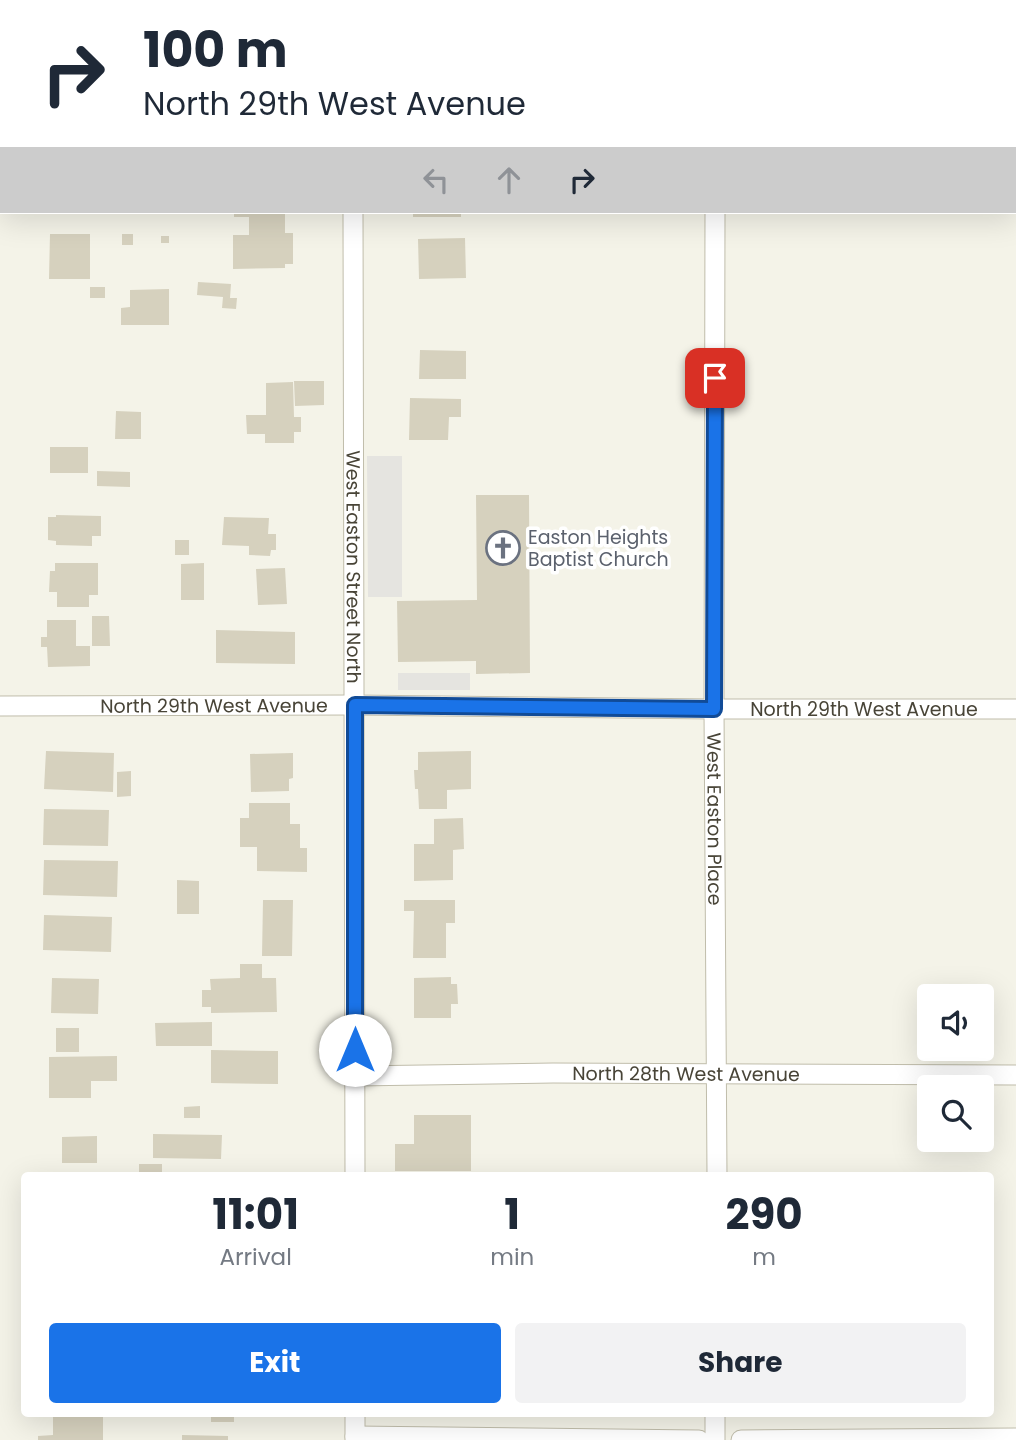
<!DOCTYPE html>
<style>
body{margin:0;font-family:Poppins,sans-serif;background:#f2f2f3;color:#1f2937;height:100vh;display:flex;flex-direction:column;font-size:26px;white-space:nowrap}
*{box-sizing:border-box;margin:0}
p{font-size:23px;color:#747a83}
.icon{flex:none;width:38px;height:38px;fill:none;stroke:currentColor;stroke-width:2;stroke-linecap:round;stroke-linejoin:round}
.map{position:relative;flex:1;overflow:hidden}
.details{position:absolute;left:21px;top:1172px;width:973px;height:245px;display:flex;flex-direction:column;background:#fff;border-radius:7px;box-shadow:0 7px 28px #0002}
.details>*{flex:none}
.hud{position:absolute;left:0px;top:0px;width:1017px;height:214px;box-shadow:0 7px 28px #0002;background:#fff;color:#1f2937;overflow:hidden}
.buttons{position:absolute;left:917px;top:984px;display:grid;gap:14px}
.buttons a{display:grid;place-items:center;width:77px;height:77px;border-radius:7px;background:#fff;box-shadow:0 7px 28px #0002;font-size:35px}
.pin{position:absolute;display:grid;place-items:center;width:60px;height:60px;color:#fff;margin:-30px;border-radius:14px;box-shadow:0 4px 10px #0006}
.me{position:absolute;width:77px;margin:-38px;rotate:0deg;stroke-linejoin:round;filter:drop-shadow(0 0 5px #0008)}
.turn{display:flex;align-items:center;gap:24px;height:147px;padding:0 28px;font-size:32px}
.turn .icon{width:91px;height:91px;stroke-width:2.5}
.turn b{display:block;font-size:49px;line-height:60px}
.lanes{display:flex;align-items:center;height:66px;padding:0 28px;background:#0003;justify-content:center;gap:35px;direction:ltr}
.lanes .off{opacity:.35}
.eta{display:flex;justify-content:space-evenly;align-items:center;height:119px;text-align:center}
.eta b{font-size:42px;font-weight:700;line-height:49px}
.cta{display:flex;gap:14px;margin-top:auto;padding:14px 28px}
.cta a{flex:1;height:80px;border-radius:7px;background:#1a73e8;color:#fff;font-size:28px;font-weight:700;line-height:80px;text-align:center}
.cta a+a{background:#f2f2f3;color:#1f2937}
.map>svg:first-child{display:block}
</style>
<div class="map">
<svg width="1016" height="1440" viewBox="0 0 1016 1440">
<rect width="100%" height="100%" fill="#f4f3e8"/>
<path fill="#e5e4e0" d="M367,456H402V597H368Z
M398,673H470V690H398Z"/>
<path fill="#d6d1be" d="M234,212H285V233H293V264H285V268L233,269V235H249V217H234Z
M413,212H461V217H413Z
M50,234H90V279H49Z
M122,234H133V245H122Z
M161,236H169V243H161Z
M465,238L466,278L419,279L418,239Z
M198,282L231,284L230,298H237L236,309L222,308L223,297L197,295Z
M90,287H105V298H90Z
M169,289V325H121V308L130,307V290Z
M420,350L466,351V379H419Z
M294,381H324V405L295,406Z
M293,382L294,417H301V432H294V443H265V434H247L246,415H266V383Z
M410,398L461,399V417H449L448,440H409Z
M116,411L141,412V439H115Z
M50,447H88V473H50Z
M97,471L130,472V487L97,486Z
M476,495H529L530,673L476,674V661L398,662L397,601L477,600Z
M56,515L101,516V536H92V546L56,545V541L48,540V517H56Z
M224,517L269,518L268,534H276V550H271L270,556L249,555V546L222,545Z
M175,540H189V555H175Z
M55,563H98V595H89V607H57V592H49L50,571H55Z
M204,563V600H181V564Z
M285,568L287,604L258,605L256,569Z
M92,616H109L110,646H92Z
M47,620H76V646H90V666L48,667L47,647H41V637H47Z
M216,630L295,632V664L216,663Z
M46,751L114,753L113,792L44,789Z
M471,751V789L447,790V809H419L418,789H415L414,770H418V752Z
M293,753V778L289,779V791L251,792L250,754Z
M131,771V796L117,797V772Z
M249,803H290V824H300V848H307V872L257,871V847H240V818H249Z
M44,809L109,810L108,846L43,845Z
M463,818L464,849L453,850V880L414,881V844H434V819Z
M44,860L118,861L117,897L43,895Z
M177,880L199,881V914H177Z
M263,900H293L292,956H262Z
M404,900H455V923H446V958H413L414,911H404Z
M44,915L112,917L111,952L43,950Z
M240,964H262V978H276L277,1012L211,1013V1007H202V990H211L210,979L240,978Z
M451,977V984H457L458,1004H451V1018H414V978Z
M52,978L99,979L98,1014L51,1013Z
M212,1022V1046H156L155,1023Z
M56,1028H79V1052H56Z
M211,1050L278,1051V1084L211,1083Z
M117,1056V1081H91V1098H49V1057Z
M200,1106V1118H184V1107Z
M414,1115H471V1171H395V1144H414Z
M153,1134L222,1135L221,1159L153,1158Z
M97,1136V1163H62V1137Z
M139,1164H162V1176H139Z
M53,1414L103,1416V1440H38V1436L53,1435Z
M211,1414H234V1422H211Z
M182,1435L228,1436V1440H182Z"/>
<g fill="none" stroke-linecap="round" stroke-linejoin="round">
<g stroke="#c0bdab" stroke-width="21">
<g id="street">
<path d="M353,0V2"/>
<path d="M715,2V0"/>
<path id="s1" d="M353,212L355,1176"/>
<path id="s2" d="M715,212L714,709L717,1176"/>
<path id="s3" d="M0,706L355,705L714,709H1016"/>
<path id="s4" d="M355,1076L553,1073L1016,1075"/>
<path d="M355,1436L699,1440"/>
<path d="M355,1440V1414"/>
<path d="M715,1440V1414"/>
<path d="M741,1440L1016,1438"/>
</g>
</g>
<use href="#street" stroke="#fff" stroke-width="19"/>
</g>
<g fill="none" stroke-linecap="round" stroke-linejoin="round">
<g stroke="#114b97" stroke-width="18">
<path id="route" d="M355,1050V705L714,709L715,378"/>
</g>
<use href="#route" stroke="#1a73e8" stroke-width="12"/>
</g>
<defs>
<g id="church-ring" transform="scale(1.75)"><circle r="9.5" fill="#fff" stroke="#6b7280" stroke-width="1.5"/><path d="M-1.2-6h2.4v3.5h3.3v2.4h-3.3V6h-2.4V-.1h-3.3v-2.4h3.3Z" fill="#6b7280"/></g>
</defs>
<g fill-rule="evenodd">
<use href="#church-ring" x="503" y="548"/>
</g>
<g text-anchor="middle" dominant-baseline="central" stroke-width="7" stroke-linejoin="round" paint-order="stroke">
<g font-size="19" fill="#5b616d" stroke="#fff" text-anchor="start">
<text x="528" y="537">Easton Heights<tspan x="528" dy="22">Baptist Church</tspan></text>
</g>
<g font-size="19" fill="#484437" stroke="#fff">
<text stroke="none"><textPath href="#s1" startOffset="355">West Easton Street North</textPath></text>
<text stroke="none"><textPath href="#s3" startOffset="214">North 29th West Avenue</textPath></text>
<text stroke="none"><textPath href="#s3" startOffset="864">North 29th West Avenue</textPath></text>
<text stroke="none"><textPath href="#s2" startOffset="607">West Easton Place</textPath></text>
<text stroke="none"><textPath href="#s4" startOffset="331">North 28th West Avenue</textPath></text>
</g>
</g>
</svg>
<div class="buttons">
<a><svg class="icon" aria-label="sound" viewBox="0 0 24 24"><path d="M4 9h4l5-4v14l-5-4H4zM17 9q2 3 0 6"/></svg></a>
<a><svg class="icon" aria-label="search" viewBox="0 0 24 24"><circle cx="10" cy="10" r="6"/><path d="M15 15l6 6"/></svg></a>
</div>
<div class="pin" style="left:715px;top:378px;background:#d93025"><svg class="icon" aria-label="arrive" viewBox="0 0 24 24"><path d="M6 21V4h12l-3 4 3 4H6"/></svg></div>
<svg class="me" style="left:355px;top:1050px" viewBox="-20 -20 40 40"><circle r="19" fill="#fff"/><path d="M0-13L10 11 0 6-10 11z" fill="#1a73e8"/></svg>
<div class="hud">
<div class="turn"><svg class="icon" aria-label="right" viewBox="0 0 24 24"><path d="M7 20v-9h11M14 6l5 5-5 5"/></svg><div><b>100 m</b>North 29th West Avenue</div></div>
<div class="lanes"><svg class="icon off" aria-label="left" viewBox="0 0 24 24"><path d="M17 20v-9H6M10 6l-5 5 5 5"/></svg><svg class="icon off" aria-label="ahead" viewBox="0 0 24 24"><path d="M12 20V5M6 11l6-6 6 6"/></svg><svg class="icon" aria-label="right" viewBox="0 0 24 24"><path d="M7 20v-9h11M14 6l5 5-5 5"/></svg></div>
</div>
<section class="details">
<div class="eta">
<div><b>11:01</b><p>Arrival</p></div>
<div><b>1</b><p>min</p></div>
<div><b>290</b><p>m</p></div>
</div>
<div class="cta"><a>Exit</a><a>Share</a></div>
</section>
</div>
